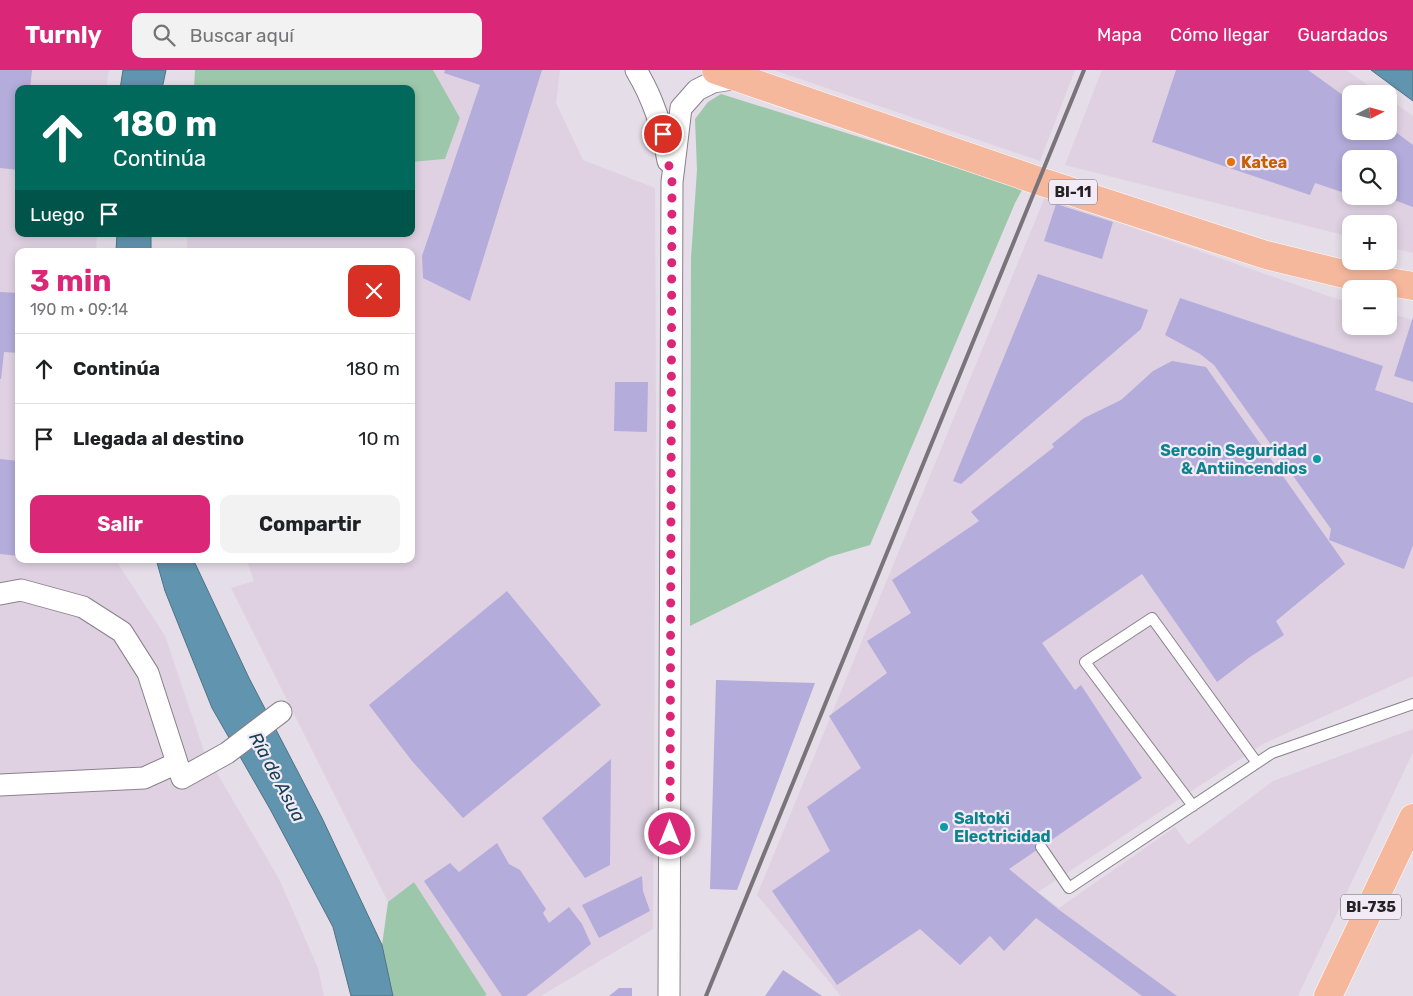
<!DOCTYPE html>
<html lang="es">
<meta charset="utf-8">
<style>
body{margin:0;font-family:Rubik,sans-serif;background:#f2f2f2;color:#202124;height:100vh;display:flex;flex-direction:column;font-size:19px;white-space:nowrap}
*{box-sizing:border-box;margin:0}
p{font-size:16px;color:#757577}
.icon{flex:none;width:28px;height:28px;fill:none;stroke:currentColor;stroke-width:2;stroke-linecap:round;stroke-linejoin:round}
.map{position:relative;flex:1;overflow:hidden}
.panel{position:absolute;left:15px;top:178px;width:400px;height:315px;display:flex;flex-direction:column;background:#fff;border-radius:10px;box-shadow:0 2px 8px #0003}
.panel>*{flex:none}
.hud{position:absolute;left:15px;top:15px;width:400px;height:152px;border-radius:10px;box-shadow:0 2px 8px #0003;background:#00695c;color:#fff;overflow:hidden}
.needle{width:32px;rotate:84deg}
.buttons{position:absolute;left:1342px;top:15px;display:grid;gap:10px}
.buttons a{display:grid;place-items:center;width:55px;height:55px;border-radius:10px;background:#fff;box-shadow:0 2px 8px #0003;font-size:25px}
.pin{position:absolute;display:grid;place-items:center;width:42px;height:42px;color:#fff;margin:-21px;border:2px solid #fff;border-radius:50%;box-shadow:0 1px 5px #0007}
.me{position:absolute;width:55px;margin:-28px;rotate:0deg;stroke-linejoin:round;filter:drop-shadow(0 0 4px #0008)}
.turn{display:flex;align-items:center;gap:18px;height:105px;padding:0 15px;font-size:22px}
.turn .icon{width:65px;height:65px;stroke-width:2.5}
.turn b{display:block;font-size:35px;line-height:42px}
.then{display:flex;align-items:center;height:48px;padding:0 15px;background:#0003;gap:10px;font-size:19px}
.round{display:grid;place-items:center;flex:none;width:52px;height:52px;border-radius:10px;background:#f2f2f2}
.summary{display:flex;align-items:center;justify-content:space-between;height:85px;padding:0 15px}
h1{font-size:30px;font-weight:700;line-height:38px;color:#db2777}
.action{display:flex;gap:10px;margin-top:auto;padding:10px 15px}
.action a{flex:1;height:58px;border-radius:10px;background:#db2777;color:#fff;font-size:20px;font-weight:700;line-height:58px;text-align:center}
.action a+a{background:#f2f2f2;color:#202124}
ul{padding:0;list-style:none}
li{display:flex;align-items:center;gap:15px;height:70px;padding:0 15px;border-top:1px solid #e0e0e0}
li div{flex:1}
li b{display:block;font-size:19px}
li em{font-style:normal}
header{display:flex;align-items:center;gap:30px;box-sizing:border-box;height:70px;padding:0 25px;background:#db2777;color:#fff}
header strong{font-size:24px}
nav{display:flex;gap:28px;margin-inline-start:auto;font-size:18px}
.search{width:350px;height:45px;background:#f2f2f2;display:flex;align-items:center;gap:12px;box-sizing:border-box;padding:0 18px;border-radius:10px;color:#757577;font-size:19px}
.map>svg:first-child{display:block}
</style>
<header>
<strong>Turnly</strong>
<div class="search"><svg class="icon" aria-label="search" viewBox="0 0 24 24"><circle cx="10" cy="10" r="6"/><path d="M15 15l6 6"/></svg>Buscar aquí</div>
<nav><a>Mapa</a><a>Cómo llegar</a><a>Guardados</a></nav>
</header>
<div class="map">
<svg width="1413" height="926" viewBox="0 0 1413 926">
<rect width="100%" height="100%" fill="#e5dde7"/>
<path fill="#dfd1e2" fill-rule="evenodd" d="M0,0H109L106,19H19V164H97L96,181H19V489H115L165,566L204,681L279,809L318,898L324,926H0Z
M433,0H560L556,33L583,90L655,118L656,350L653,859L541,926H488L414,812L388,832L231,518L254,511L246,489H411V181H187V164H411V92L445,89L460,48Z
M774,0H1075L1040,91Z
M1102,0H1346L1381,24H1351V61H1389V29L1413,46V183L1389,177V154H1351V167L1065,95ZM1351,89H1389V126H1351Z
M1045,127L1328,226L1351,233V256H1389V243L1412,250L1394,306L1413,312V606L1263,674L1038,822L1059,838L1175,757L1188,775L1273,711L1413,659V682L1298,926H841L757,825Z"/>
<path fill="#9dc7aa" d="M195,0H433L460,48L445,89L411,92V19H194Z
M721,24L1023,118L1015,133L870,475L829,487L690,556L691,188L697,100L695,49L708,32Z
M414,812L487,925L484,926H393L382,875L388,832Z"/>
<path fill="#6194ae" stroke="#4f7285" d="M123,0H166L162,19H120Z
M1371,0H1413V31Z
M117,164H151V181H116Z
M156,489H193L249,608L322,748L382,875L393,926H351L333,857L270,739L212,638L165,521Z"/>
<path fill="#b4acda" d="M0,0H32L30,19H19V100L0,98Z
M445,0H542L470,231L423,208L422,186L480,15L444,3Z
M1176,0H1308L1351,31V61H1389V57L1413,75V137L1389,128V89H1351V125L1315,113L1310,125L1152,72Z
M1355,126H1379L1377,134Z
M1056,134L1113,152L1102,189L1044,171Z
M1038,204L1148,240L1141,259L961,414L953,411Z
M0,222L19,223V283L4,282L1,309H0Z
M1180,228L1383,296L1375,320L1413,333V475L1404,499L1329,470L1331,459L1214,295L1200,284L1165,265Z
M1413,247V312L1394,306Z
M1172,291L1206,297L1345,494L1276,551L1284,565L1250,587L1217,612L1142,504L1042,573L1075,620L1081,615L1142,708L1009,799L1058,839L1177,926H1142L1036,848L1004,881L990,866L960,895L920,859L837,915L772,821L830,781L807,737L861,698L829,646L887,603L867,571L911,543L892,510L979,451L971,442L1054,377L1052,374L1084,348L1121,330L1153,301Z
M615,312H648L647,362L614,361Z
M0,389L19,391V486L0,484Z
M507,521L601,635L463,748L412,691L369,635Z
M716,610L815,613L737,820L710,819Z
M611,689L610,795L585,808L542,748Z
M497,773L509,794L520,800L546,839L543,843L549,853L569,837L582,854L591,874L526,926H502L424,811L450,793L459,802Z
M642,806L643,821L650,841L599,868L582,835Z
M783,900L822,926H765Z
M619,918H632V926H609Z"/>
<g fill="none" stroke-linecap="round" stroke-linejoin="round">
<g stroke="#89818b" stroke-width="12">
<path id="lane" d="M1193,736L1085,592L1152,548L1257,693
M1041,777L1069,818L1272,683L1413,634"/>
</g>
<g stroke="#89818b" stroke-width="23">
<path id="street" d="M636,0C654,30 662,57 668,91
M0,524L21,520L83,537L122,562L148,603L182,708L227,683L281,642
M0,715L144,708L177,693
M669,926L672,112L681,38L697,20L713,12L739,8"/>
</g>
<g stroke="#fff" stroke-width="29">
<path id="primary" d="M716,0L1039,111L1266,185L1352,206L1413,216
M1328,926L1413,748"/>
</g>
<use href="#lane" stroke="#fff" stroke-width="10"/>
<use href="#street" stroke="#fff" stroke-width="21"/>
<use href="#primary" stroke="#f6b89d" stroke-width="28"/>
<path stroke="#79747a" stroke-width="4" d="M706,926L1084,0"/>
</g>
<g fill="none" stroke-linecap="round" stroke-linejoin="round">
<path stroke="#db2777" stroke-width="9" stroke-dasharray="0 16.2" d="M663,64L672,112L670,764"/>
</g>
<circle fill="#e8710a" stroke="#f2eaf5" stroke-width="2" cx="1231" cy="92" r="5"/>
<g fill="#0f9aa8" stroke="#f2eaf5" stroke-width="2">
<circle cx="1317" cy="389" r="5"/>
<circle cx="944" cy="757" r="5"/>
</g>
<g text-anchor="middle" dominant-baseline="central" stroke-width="4.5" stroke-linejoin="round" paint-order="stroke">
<g fill="#f2eaf5" stroke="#625e63" stroke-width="1">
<rect x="1049" y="109.5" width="48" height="25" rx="4"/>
<rect x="1341" y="824.5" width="60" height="25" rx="4"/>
</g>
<g font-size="15" font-weight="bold" fill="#252225">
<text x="1073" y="122">BI-11</text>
<text x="1371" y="837">BI-735</text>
</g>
<g font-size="16" font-weight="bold" fill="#c56008" stroke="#f2eaf5" text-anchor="start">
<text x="1241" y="92">Katea</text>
</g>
<g font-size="16" font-weight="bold" fill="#0d838f" stroke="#f2eaf5" text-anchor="end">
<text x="1307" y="380">Sercoin Seguridad<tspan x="1307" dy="18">&amp; Antiincendios</tspan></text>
<text x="954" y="748" text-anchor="start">Saltoki<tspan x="954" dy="18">Electricidad</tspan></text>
</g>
<g font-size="18" font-style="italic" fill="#154154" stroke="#f2eaf5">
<text transform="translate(277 707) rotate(62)">Ría de Asua</text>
</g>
</g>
</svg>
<div class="buttons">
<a><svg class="needle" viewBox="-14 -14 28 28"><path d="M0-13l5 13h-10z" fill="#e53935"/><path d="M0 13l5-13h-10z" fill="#757577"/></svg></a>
<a><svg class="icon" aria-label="search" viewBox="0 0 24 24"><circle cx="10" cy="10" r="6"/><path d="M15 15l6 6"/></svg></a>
<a>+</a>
<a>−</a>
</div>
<div class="pin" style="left:663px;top:64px;background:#d93025"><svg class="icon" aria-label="arrive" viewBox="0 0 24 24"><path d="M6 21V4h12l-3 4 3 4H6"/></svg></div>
<svg class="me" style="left:670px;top:764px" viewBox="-20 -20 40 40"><circle r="17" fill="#db2777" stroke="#fff" stroke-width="3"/><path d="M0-11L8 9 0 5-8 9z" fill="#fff"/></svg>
<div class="hud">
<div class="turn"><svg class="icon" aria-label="ahead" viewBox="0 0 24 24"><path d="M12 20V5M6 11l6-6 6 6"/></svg><div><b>180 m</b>Continúa</div></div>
<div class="then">Luego<svg class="icon" aria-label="arrive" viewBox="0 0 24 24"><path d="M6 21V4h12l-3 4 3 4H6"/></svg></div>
</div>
<section class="panel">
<div class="summary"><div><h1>3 min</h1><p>190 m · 09:14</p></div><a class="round" style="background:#d93025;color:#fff"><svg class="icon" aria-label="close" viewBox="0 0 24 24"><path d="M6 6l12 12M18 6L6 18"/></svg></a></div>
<ul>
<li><svg class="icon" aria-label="ahead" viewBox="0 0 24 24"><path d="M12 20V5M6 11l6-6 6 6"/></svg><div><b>Continúa</b></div><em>180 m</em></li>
<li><svg class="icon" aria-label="arrive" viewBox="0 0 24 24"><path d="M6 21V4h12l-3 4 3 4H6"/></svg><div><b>Llegada al destino</b></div><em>10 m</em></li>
</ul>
<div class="action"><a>Salir</a><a>Compartir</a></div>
</section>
</div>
